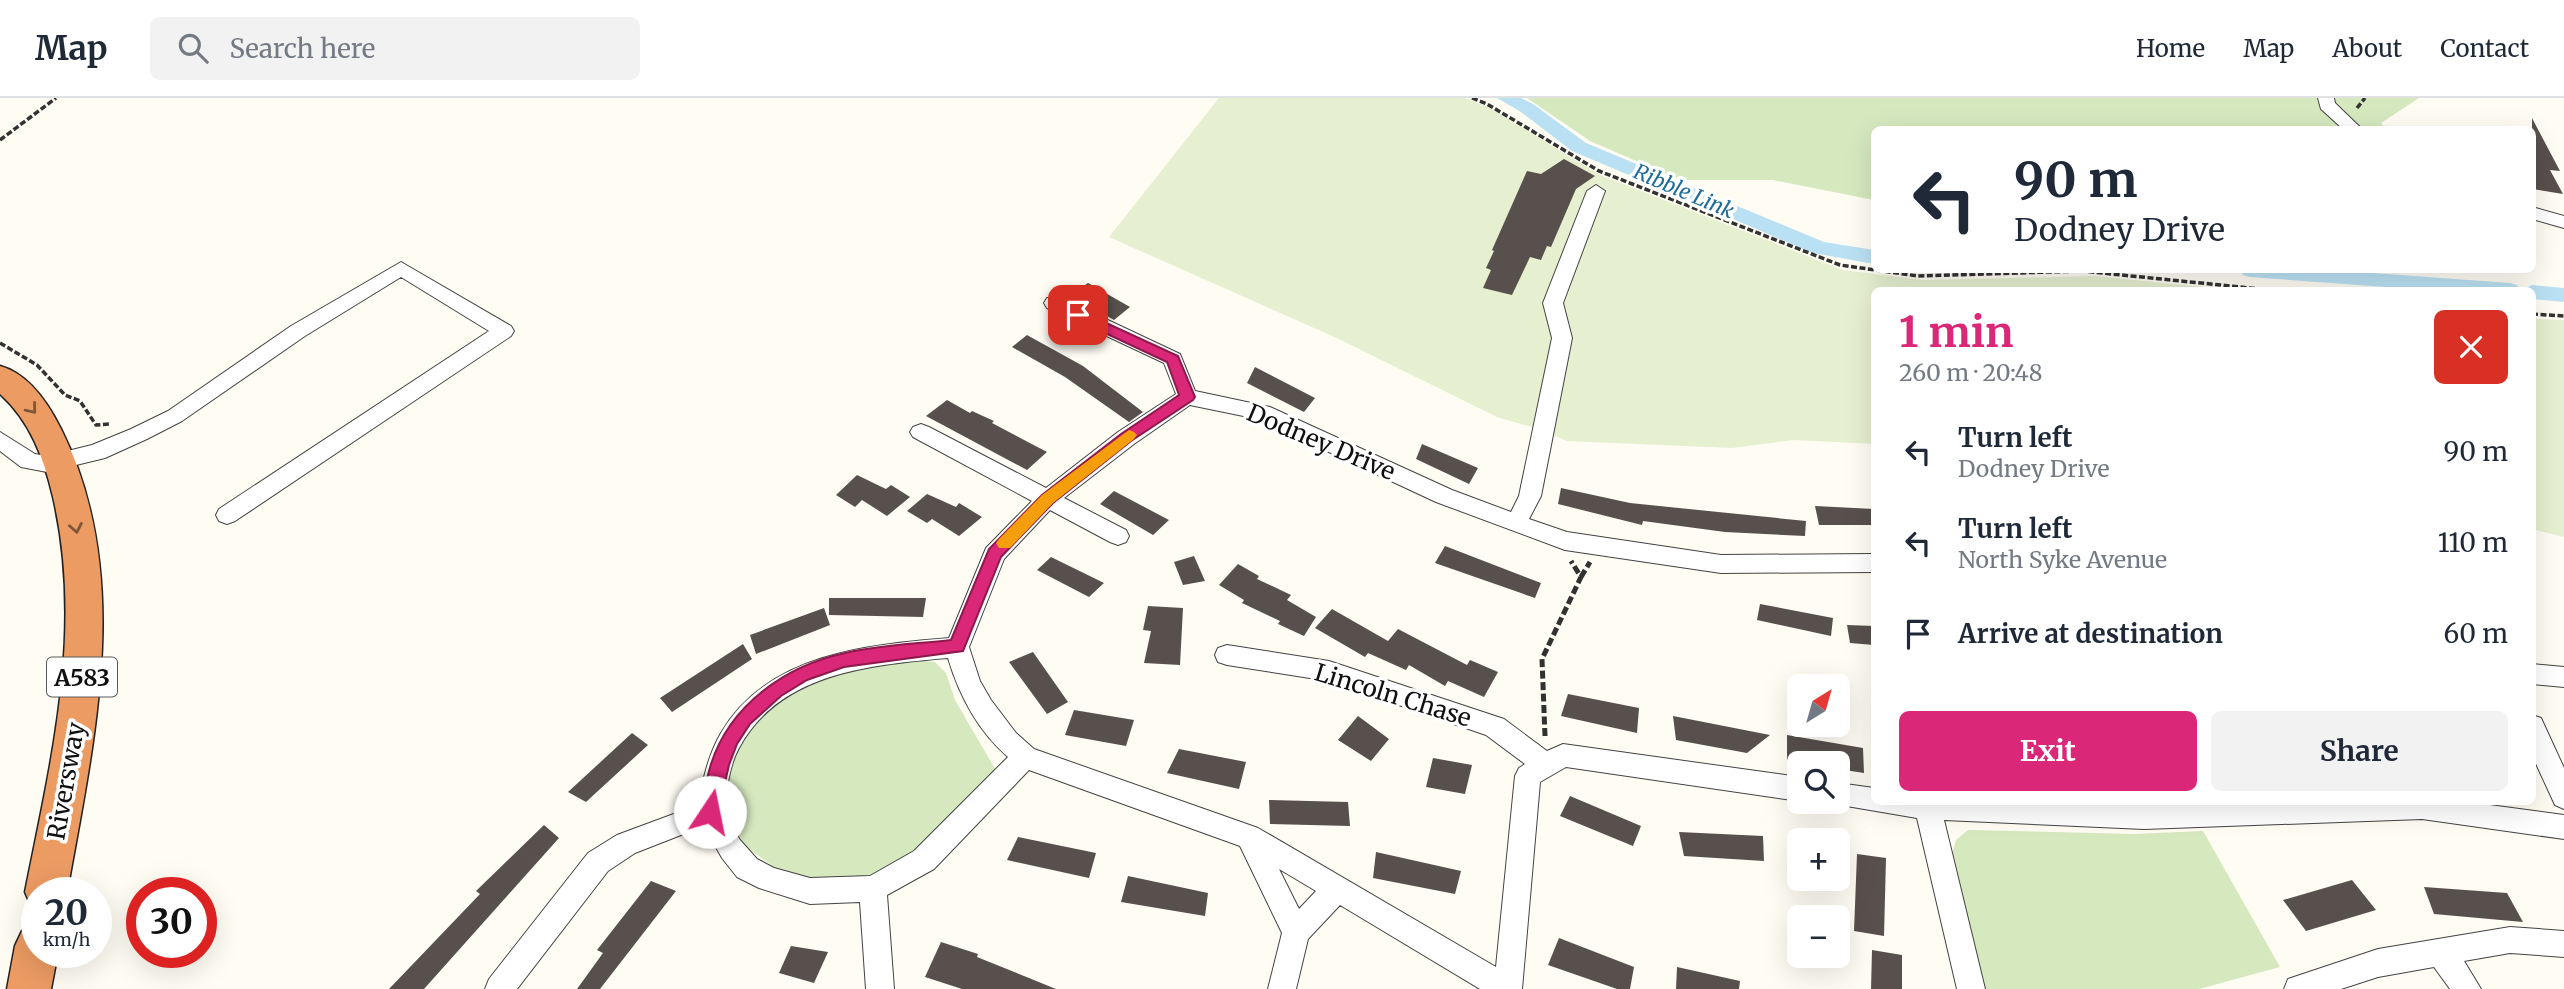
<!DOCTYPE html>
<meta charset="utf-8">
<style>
body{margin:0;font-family:Merriweather,serif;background:#f2f2f3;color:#1f2937;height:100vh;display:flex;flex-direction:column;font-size:26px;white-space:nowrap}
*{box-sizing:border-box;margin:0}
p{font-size:23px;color:#747a83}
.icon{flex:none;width:38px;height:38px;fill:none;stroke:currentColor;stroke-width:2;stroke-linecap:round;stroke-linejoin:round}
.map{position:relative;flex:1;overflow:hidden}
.drawer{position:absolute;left:1871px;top:189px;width:665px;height:518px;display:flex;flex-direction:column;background:#fff;border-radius:10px;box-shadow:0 7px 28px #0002}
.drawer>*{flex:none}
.hud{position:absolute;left:1871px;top:28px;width:665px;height:147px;border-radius:10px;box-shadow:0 7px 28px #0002;background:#fff;color:#1f2937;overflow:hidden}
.needle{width:46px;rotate:37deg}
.tools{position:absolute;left:1787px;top:576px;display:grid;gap:14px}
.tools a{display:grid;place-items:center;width:63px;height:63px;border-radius:10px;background:#fff;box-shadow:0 7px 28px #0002;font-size:35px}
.speed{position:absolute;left:21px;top:779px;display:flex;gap:14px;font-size:35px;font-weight:700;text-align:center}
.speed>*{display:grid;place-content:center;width:91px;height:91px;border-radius:50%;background:#fff;box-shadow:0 7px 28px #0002;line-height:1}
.speed small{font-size:18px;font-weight:400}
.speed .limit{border:10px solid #d22;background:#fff;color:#111}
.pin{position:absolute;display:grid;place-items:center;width:60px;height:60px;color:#fff;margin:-30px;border-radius:14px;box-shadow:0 4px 10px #0006}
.me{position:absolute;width:77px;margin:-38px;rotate:11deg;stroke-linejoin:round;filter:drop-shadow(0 0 5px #0008)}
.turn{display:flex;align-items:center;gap:24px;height:147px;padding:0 28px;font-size:32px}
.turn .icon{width:91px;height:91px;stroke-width:2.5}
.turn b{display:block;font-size:49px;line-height:60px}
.round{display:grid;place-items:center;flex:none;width:74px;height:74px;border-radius:10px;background:#f2f2f3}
.summary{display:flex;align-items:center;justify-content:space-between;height:119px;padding:0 28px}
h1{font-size:42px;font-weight:700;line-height:52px;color:#db2777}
.button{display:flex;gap:14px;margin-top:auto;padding:14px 28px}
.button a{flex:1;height:80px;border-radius:10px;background:#db2777;color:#fff;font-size:28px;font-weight:700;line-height:80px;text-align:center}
.button a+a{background:#f2f2f3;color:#1f2937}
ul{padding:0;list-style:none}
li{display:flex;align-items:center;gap:21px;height:91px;padding:0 28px}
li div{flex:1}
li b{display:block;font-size:26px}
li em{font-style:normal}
header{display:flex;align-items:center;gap:42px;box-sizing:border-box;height:98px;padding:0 35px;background:#fff;border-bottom:2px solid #e0e1e3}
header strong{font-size:33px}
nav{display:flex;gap:38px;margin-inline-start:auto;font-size:24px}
.search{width:490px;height:63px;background:#f2f2f3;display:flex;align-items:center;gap:18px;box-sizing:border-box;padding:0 24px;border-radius:10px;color:#747a83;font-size:26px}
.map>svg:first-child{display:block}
</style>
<header>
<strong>Map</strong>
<div class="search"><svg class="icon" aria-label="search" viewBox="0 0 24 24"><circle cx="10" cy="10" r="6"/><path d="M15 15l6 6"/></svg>Search here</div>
<nav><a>Home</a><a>Map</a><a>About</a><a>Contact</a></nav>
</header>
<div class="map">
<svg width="2564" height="891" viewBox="0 0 2564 891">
<rect width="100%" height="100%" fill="#fefcf3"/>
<path fill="#d5e8be" d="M1527,0H2419L2381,25L2385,31L1874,32V102L1773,82H1680L1590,43Z
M915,562L935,564L946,575L955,602L998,676L914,758L862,782L822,783L784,776L745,748L731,722L725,681L743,641L761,618L784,597L826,574Z
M1968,732L2134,736L2203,733L2280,869L2199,891H1985L1951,759L1956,742Z"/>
<path fill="#e6efcf" d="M1219,0H1465L1488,9L1600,77L1843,172L1922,182L2094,178L2233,192H1874V346L1793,342L1732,350L1567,343L1542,332L1497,319L1341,242L1109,139Z
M2532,221L2564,222V439L2532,431Z"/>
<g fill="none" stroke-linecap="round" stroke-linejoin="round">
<path fill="#bae1f3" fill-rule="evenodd" d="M1497,0H1521L1533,6L1586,45L1824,144L1874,152V166L1813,155L1572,53L1521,14Z
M2240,172H2332L2510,185L2517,187L2520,192H2427L2250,179L2243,177Z
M2532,187L2564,190V204L2532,201V192H2522Z"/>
</g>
<path fill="#58504d" d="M2532,20L2560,73L2550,72L2563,96L2532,91Z
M1564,61L1595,78L1576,91L1551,149L1547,148L1541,162L1530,159L1512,197L1483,190L1491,172L1486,170L1494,153L1492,152L1527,73L1541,76Z
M1088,185L1130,209L1114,222L1070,197Z
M1027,237L1083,268L1143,314L1129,324L1065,279L1012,249Z
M1255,269L1315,300L1304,314L1247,285Z
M947,302L970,315L972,313L994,323L992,325L1047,354L1027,372L926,318Z
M1422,346L1478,370L1469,386L1416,361Z
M857,377L886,391L891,387L910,399L887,418L862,402L855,409L836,397Z
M1561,390L1630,405L1806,423L1805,438L1725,434L1643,423L1642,427L1558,406Z
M1114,393L1169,422L1153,437L1100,406Z
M927,396L956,409L959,405L982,419L959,438L932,421L927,425L907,413Z
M1815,408L1874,411V427H1819Z
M1445,448L1541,485L1535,500L1435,465Z
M1194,458L1205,483L1183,487L1174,464Z
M1051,459L1104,485L1089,499L1037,472Z
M1238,466L1259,478L1257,481L1291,497L1287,502L1316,519L1304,538L1278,526L1280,523L1242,505L1244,502L1219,487Z
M829,500H926L923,519L829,517Z
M1760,506L1833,520L1831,538L1757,522Z
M1148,508L1183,510L1180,567L1144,565L1151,533L1143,532Z
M824,510L830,527L756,556L750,537Z
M1332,511L1388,543L1398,531L1467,567L1470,562L1498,574L1484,599L1448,583L1445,588L1409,567L1406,572L1368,555L1365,559L1315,530Z
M1847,527L1874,528V547L1850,545Z
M743,546L752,561L672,614L660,600Z
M1033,554L1068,604L1047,616L1009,564Z
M1568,596L1639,610L1637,635L1561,618Z
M1074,612L1134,622L1126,648L1065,637Z
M1358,618L1389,641L1371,663L1338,642Z
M1673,618L1770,637L1747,655L1676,642Z
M632,635L648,647L586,704L568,694Z
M1787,637L1863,650L1864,675L1838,671V665L1787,663Z
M1179,651L1246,664L1239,691L1167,675Z
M1433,660L1472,667L1465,696L1426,689Z
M1570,698L1641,728L1633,748L1560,718Z
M1269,702L1348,704L1350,728L1270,726Z
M544,727L559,740L424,891H389L480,796L476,793Z
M1679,734L1763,738L1764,763L1684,758Z
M1018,739L1096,755L1089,780L1007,762Z
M1376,754L1461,773L1455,796L1373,780Z
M1857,756L1886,760L1884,838L1854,833Z
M1128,778L1208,795L1205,818L1121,804Z
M2352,782L2376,812L2306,833L2283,802Z
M651,783L676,793L600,891H577L603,855L597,852Z
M2424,789L2507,795L2523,824L2434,816Z
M1559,840L1634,869L1630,891H1617L1548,867Z
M941,844L978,856L977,859L1056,891H962L925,879Z
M791,848L828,854L814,885L779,875Z
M1872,852L1902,857V891H1871Z
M1677,869L1740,883L1739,891H1676Z"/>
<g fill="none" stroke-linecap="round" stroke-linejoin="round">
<g stroke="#434343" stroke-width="2">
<path id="minor" d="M2318,0H2334L2335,5L2363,32H2344L2321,11Z
M1596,87L1605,93L1563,205L1572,240L1541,398L1529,421L1567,434L1721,457L1874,456V474L1721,475L1565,452L1436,404L1258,321L1190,307L1134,346L1064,400L1126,432L1129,438L1126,444L1118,447L1110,444L1050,412L1004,461L969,549L980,583L991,602L1016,635L1034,651L1258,730L1496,869L1515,678L1519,670L1525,666L1486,637L1329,583L1227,567L1218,564L1215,557L1218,550L1227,547L1329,563L1504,621L1547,653L1563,646L1799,679V703L1566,669L1540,684L1522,891H1480L1340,807L1308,841L1296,891H1268L1282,835L1240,748L1029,672L934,771L887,797L894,891H866L860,804L810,806L759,790L737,779L722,760L704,728L635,755L608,773L517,891H485L489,881L588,755L617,737L698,707C703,682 708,657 721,635C767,556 866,547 949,540L986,450L1032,403L913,339L910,334L913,329L921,326L929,329L1046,390L1118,334L1176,296L1164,265L1047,210L1044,205L1047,200H1061L1180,256L1195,293L1270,309L1452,392L1511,414L1519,398L1552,240L1543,205L1587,93ZM948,560C959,597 978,633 1008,659L914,753L870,778L810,780L774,770L757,761L740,742L723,713C727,692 729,668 739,650C780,574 871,567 948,560ZM1279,771L1316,793L1299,811Z
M2532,109L2564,118V130L2532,121Z
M401,164L511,228L514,233L511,238L235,423L227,426L219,423L216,417L219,411L489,233L401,179L305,238L182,323L147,341L105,360L47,374L21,369L0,353V334L35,356L47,358L92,347L131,331L168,313L291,228Z
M2532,566L2564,569V589L2532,586Z
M2532,617L2541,620L2564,670V711L2555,707L2532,657Z
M1838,685L1874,690V704H2056L2144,707L2246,704H2467L2564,717V741L2422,721L2144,731L1944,722L1985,891H1957L1917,720L1829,705L1838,704Z
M2510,829L2564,833V859L2510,855L2464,863L2481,891H2450L2434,869L2378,879L2341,891H2284L2288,881L2378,851Z"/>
</g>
<g stroke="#212121" stroke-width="3">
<path id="highway" d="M0,268C29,276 48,305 61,331C134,477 94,642 67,794H37V810L31,808L25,794C51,663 84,532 53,399C44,360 30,323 0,296Z
M37,827V854H58L51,891H7L15,848L22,833Z"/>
</g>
<path stroke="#323232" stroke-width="3.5" stroke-dasharray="6 2.5" stroke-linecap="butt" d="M1472,0L1487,6L1599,73L1840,167L1918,178L2082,173L2270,192
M2357,10L2365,0
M0,42L56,0
M2532,216L2564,218
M0,245L37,267L65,297L80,303L96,327L110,326"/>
<path stroke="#323232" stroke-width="5" stroke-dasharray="8 3.5" stroke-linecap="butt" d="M1581,479L1590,464
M1545,638L1542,561L1581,479L1571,463"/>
<use href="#minor" fill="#fff" fill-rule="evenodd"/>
<use href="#highway" fill="#ec9b63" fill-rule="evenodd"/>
</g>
<defs><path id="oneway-chevron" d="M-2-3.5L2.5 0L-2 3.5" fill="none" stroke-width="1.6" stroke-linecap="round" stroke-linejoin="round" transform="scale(1.75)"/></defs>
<g stroke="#7e563a">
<use href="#oneway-chevron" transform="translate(32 311) rotate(51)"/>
<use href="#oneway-chevron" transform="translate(76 430) rotate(79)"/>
</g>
<path fill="#db2777" stroke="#8e194d" stroke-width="2" d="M1078,212L1178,258L1195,299L1193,302L1131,343L1053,405L1001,459L963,553L844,569L807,582L781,598L750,626L737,646L729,667L717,719L710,722L704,719L701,714C704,698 706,681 711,666C730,607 785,568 845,555C879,547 916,546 951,542L989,451L1042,397L1121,336L1179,297L1167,264L1073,220L1071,217Z"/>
<path fill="#f59e0b" d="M1129,332L1134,334L1137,337L1134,341L1053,405L1010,450H999L996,445L999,441L1042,397Z"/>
<g text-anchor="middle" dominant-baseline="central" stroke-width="7" stroke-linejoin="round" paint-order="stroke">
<g font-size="21" font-style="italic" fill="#1e6b9c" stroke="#fff">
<text transform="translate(1684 93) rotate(23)">Ribble Link</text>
</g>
<rect fill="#fff" stroke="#585858" stroke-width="2" x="47" y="559.5" width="70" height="39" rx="5"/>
<g font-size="23" font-weight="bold" fill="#101010">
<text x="82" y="579">A583</text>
</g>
<g font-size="24" fill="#101010" stroke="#fff">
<text transform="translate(1321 344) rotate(23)">Dodney Drive</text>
<text transform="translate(1393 597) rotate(17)">Lincoln Chase</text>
<text transform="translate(66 683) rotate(-80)">Riversway</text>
</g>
</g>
</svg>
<div class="tools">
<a><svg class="needle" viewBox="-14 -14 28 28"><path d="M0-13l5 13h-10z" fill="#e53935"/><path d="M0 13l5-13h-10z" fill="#747a83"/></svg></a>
<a><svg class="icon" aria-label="search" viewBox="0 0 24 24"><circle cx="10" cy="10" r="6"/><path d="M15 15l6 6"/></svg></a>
<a>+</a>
<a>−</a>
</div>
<div class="speed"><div>20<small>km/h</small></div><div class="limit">30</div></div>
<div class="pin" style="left:1078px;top:217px;background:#d93025"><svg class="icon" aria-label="arrive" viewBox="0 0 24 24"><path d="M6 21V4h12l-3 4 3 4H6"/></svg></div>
<svg class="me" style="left:710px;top:714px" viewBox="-20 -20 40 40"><circle r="19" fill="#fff"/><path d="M0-13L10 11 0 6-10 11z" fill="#db2777"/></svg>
<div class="hud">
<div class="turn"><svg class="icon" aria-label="left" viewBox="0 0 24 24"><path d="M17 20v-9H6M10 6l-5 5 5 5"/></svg><div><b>90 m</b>Dodney Drive</div></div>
</div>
<section class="drawer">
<div class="summary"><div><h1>1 min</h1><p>260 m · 20:48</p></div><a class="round" style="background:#d93025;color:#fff"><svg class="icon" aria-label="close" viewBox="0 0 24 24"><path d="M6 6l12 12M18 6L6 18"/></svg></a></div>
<ul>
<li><svg class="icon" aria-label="left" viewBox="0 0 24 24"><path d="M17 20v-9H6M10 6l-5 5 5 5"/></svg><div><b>Turn left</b><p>Dodney Drive</p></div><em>90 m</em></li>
<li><svg class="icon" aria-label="left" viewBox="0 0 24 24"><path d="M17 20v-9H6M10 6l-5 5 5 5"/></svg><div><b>Turn left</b><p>North Syke Avenue</p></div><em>110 m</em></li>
<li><svg class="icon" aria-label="arrive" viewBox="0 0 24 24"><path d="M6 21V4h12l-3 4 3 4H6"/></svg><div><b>Arrive at destination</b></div><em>60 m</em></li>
</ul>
<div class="button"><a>Exit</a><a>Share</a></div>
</section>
</div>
